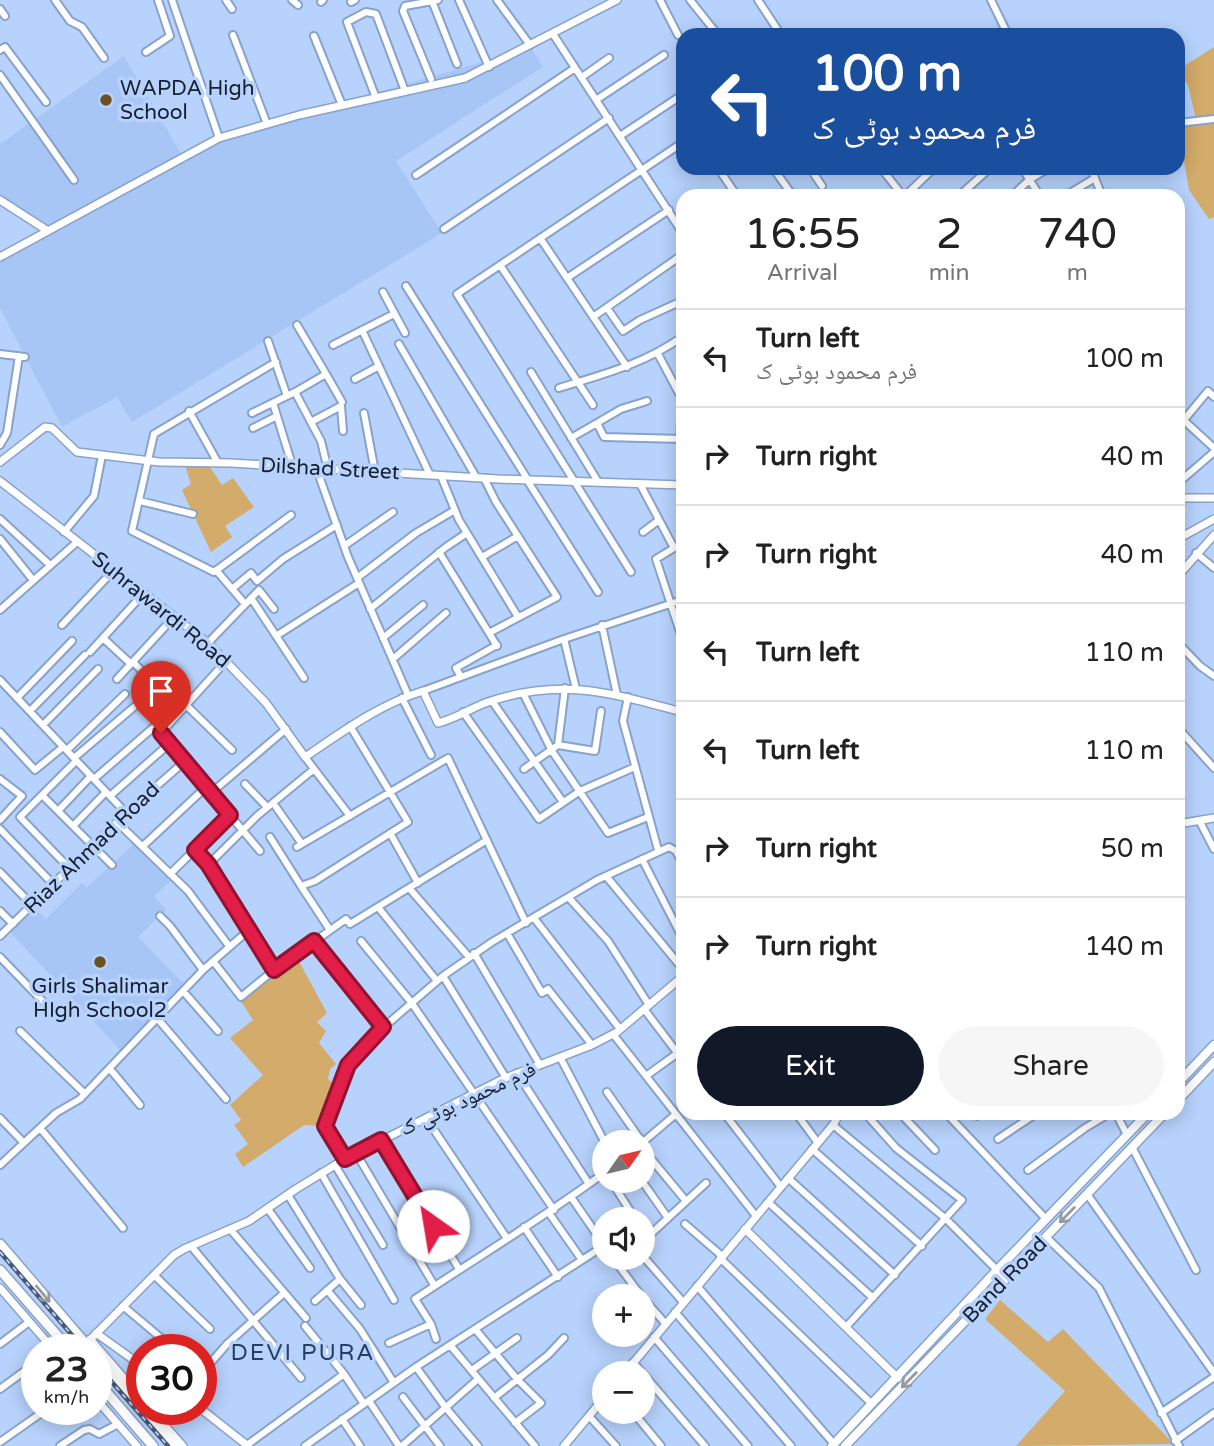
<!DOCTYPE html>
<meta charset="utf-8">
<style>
body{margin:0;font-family:"Varela Round","Noto Naskh Arabic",sans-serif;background:#f6f6f6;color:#222;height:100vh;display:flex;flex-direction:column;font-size:26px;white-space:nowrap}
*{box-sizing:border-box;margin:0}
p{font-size:23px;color:#767676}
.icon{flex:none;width:38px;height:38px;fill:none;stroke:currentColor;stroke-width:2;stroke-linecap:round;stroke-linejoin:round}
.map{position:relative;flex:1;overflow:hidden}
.panel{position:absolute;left:676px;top:189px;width:509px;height:931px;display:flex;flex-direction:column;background:#fff;border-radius:21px;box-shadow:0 4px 18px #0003}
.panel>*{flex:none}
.guide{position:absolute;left:676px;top:28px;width:509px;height:147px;border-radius:21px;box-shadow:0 4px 18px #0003;background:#1a4fa0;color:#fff;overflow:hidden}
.needle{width:46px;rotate:56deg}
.buttons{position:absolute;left:592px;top:1130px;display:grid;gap:14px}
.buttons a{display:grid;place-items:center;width:63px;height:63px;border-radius:50%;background:#fff;box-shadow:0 4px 18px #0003;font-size:35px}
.speed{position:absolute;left:21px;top:1334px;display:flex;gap:14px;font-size:35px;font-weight:700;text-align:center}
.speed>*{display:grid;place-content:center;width:91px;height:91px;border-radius:50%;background:#fff;box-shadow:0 4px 18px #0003;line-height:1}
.speed small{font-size:18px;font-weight:400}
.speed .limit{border:10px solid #d22;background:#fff;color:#111}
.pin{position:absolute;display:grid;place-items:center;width:60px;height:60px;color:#fff;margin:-72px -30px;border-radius:50% 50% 50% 0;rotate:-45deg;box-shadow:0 0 7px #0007}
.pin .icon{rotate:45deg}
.me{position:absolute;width:77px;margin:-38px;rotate:328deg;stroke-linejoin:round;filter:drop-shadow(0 0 5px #0008)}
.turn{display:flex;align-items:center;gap:24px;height:147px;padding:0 21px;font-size:32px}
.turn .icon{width:91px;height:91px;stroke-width:2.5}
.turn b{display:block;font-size:49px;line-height:60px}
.eta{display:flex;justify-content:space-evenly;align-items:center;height:119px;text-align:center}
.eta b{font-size:42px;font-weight:600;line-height:49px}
.primary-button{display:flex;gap:14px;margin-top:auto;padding:14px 21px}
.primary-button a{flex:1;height:80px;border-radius:42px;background:#111827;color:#fff;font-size:28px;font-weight:600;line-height:80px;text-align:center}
.primary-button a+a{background:#f6f6f6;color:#222}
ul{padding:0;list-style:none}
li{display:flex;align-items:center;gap:21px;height:98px;padding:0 21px;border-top:2px solid #e0e0e0}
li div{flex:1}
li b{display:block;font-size:26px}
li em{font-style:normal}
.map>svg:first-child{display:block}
</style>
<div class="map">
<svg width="1214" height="1446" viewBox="0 0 1214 1446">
<rect width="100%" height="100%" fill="#b7d2fc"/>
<path fill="#a7c6f5" d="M531,48L543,67L396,161L442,233L132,422L117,397L62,427L0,308V257L45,230L0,201V144L124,56L183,157L219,138Z
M136,842L174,878L154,896L166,910L138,937L187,987L124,1054L7,929L32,905L46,919L82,883L87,887Z"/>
<path fill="#d3ab6a" d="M1214,47V217L1209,219L1189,190L1178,125L1196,120L1188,85L1178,70Z
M184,462L208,464L222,485L233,478L254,507L225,526L232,537L211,552L182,490L191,484Z
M294,952L327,1013L317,1022L326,1031L319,1043L336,1064L330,1069L328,1079L340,1089L325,1126L304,1125L243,1167L235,1154L248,1144L234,1125L241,1120L230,1105L263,1075L230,1038L253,1020L239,998Z
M1000,1300L1048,1342L1063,1329L1174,1444L1016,1446L1065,1391L985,1319Z"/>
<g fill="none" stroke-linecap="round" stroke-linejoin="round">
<g stroke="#88a2ca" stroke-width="10">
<path id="minor" d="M55,0L70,21L82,27L104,58
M172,0L219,138
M226,0L232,9
M292,0L298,5
M459,0L489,67
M497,0L530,45
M660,0L678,35
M690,0L718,35
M758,0L781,35
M991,0L1008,35
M432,1L457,64
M321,2L323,0
M351,2L355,0
M0,9L5,16
M553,34L682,232
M233,35L267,124
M314,36L342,105
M0,50L5,47L46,102
M146,52L170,36L158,0
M0,75L74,180
M582,77L609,58
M431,79L403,11L405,6L438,0
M376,98L347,22L366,12L376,14L405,91
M596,100L664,55
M1178,123L1214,119
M620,136L682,95
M718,168L737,196
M773,168L793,196
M810,168L822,186
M881,168L903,196
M1022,168L1040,196
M1091,168L1102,196
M416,175L575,68
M905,196L934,168
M959,196L990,168
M1012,196L1029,180L1049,168
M1065,196L1095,178
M444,229L609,118
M540,238L627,367
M500,265L593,405
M567,278L669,210
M406,286L528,480
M383,292L405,333
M607,308L623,331L640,320L682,301
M593,317L682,255
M362,330L430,475
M268,341L287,396
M399,344L476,477
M333,345L394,314
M0,354L25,357
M658,354L682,399L680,439
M276,362L154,434L132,531L214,572L291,515
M531,372L597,480
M326,374L342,402
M355,379L379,366
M559,388C604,374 644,364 682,337
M295,392L326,374L297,325
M273,403L293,468
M189,411L218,463
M252,413L295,392L321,441L328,470
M364,413L375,472
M1178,415L1214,448
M311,422L341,406L343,431
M597,423L621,409L647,401
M1178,427L1208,391L1214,397
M253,428L277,416
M571,438L597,423L604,437L682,439
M0,445L7,433L19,356
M317,470L348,557L408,695
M441,476L459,520L518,617
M484,478L496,502L557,597L489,633
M527,480L598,592
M1178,483L1214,452
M640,484L674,548L656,559L682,638
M140,501L193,514
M0,519L50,565
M64,532L94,496L102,455
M643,532L659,520
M0,539L33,580
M344,546L393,512
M674,548L679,545L682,553
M439,552L497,646
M1196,553L1214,568
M482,557L518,536
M216,570L245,604
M631,572L457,294L682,143
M357,578L416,533L455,510
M232,589L251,573L257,581L283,559L337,525
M251,598L304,678
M370,609L446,547L467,533
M0,610L77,542
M62,625L113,571
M602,625L617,695
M276,636L359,583
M103,638L131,664
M383,638L423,605
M564,639L576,689
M208,643L259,590L274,609
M1178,643L1200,666L1214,676
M90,652L144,593
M393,659L446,613
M133,662L181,710
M461,677L456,668L497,645
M117,679L174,617
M0,680L126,813
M423,691L564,639L682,600
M523,693L552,751L608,833L648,817
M628,697L623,721L658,850
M17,698L72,641
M402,698L431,755
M492,701L563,802
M186,705L232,750
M30,711L85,655
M463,712L539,819L580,791L635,767
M43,725L98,669
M1178,728L1214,768
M0,732L35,770L63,747
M161,733L227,660
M558,745L595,751L601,711
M67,750L125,694
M305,757L350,816
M74,758L134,707
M524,769L558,745L565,688
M0,779L22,796L0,820
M94,779L155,726L260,851
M245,784L267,807
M211,793L286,729
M42,795L112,865
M110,796L169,744
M276,807L302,844
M58,811L91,776
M117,822L188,891L229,946
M1200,822L1214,849
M73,826L106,792
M0,829L53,884
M390,833L418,883
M270,837L301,886
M143,846L206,787
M297,847L448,758L526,923
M195,850L208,865L274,970
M642,859L682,937
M208,865L257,816L314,769
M69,868L20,817L76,761
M0,872L32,905
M170,874L230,815
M606,876L682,968
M409,888L469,957
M569,898L608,941L649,1005
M378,907L437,981
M0,911L13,924
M160,916L170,926L203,970
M534,918L620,1029
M330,930L301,886L315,881L408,822L350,726
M507,933L542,993L548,989L592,1045
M0,936L126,813L184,762
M314,941L383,1027
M361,941L411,1002L554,1210
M474,953L540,1065
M0,957L53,1012
M213,961L241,997L274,970L346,919L350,924L487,840
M443,976L506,1078
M183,991L218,1031
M644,1009L682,1059
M157,1018L226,1099
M20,1031L85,1094
M613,1034L756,1216
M560,1057L605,1143
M110,1069L140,1105
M517,1073L589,1184
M646,1076L682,1050
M607,1092L642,1142
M724,1113L781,1187
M796,1113L818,1143
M900,1113L935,1150
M946,1113L1046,1219
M1116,1113L1127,1135
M977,1116L981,1113
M0,1118L24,1143
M426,1118L506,1237
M833,1125L946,1219L1006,1279
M40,1128L123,1228
M998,1139L1037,1113
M381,1140L459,1269
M642,1143L676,1114
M1132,1147L1196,1270
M642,1148L686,1201
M812,1149L922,1246
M356,1153L434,1285
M345,1159L325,1126L348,1065L370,1039L443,976L492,942L597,880L669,847L676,851L682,862
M0,1165L56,1113L80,1099L203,970L249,930
M335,1165L383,1245
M1028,1170L1085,1128L1110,1113
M321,1173L394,1300
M788,1178L895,1275
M611,1181L636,1220
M642,1181L668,1218
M1087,1194L1214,1373
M288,1195L340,1279L361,1305
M571,1197L604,1245
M768,1202L873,1298
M268,1209L310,1268
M549,1213L582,1260
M685,1224L722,1256
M524,1227L558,1277
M230,1229L306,1318
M1046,1237L1099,1288L1179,1446
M642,1242L706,1183
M191,1246L301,1378
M642,1255L683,1302
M613,1258L642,1297
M720,1258L872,1404
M154,1275L210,1329
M697,1286L834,1444
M327,1290L360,1329L394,1383
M642,1297L665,1323
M315,1301L340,1279
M123,1306L174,1349
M675,1312L791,1446
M305,1326L344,1374
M846,1327L962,1200L896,1148L865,1113
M475,1329L517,1379L541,1403L515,1423
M654,1337L748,1446
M436,1339L431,1324L415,1299C478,1257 543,1218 604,1173
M389,1343L431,1324
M0,1344L29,1322
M450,1345L535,1446
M633,1362L705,1446
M416,1367L446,1408L478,1446
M472,1370L517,1338
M201,1374L227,1344L284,1293
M0,1389L37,1362
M403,1397L440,1446
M494,1398L548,1355L564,1338
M369,1401L399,1446
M633,1412L661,1446
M1161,1413L1214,1377
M589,1416L616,1446
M342,1419L360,1446
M1175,1441L1214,1413
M0,1442L47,1409
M247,1445L344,1374L364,1404
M60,1446L84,1430L90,1429L99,1434L118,1424
M305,1446L416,1367L596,1251
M402,1446L478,1379"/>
</g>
<g stroke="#88a2ca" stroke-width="10">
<path id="tertiary" d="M0,200L48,231
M0,257L219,138L299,115L465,78L617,0
M0,462L45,427L52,428L77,452L159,462L231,463L498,479L682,485
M0,481L208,643L266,703L305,757C342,732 380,704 423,691L438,723C455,719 471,708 488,702C561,677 611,693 682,712
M1178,498H1214
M1178,539L1214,519
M1178,576L1214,535
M1178,824L1214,818
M745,1229L898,1378
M0,1288L53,1349
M96,1333L142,1366
M90,1339L142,1399
M86,1344L174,1255L184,1249L249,1221L296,1189L345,1159L503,1079L592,1045L617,1032L682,977
M624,1374L833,1125L840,1113
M96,1399L137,1446
M150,1409L183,1446
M201,1409L248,1446
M564,1446L604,1398"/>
</g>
<g stroke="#88a2ca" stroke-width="11">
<path id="secondary" d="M1178,1083L1214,1045
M1178,1100L1214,1062
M832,1446L997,1270L1148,1113
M845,1446L1165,1113"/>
</g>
<g stroke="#88a2ca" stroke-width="12">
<path id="primary" d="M0,1244L90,1349
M0,1270L69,1349
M96,1357L142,1409
M96,1380L153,1446
M142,1409L174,1446"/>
</g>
<use href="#minor" stroke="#fff" stroke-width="6"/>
<use href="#tertiary" stroke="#fff" stroke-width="7"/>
<use href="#secondary" stroke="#fff" stroke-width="8"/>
<use href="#primary" stroke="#fff" stroke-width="9"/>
<g stroke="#4a5971" stroke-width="4.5">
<path id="rail" d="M0,1252L84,1349
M96,1364L168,1446"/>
</g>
<use href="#rail" stroke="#b7d2fc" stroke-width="2" stroke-dasharray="5" stroke-linecap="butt"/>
</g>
<defs><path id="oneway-shaft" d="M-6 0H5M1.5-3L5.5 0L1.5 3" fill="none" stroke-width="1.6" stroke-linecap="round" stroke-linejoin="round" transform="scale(1.75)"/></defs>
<g stroke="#969aa1">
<use href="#oneway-shaft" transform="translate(1067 1215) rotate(134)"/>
<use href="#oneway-shaft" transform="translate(43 1294) rotate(50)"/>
<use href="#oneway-shaft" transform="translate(909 1380) rotate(134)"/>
</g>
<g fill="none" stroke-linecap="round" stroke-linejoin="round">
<g stroke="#92132f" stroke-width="18">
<path id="route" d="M161,733L230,815L195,850L208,864L274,970L314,941L383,1027L348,1065L325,1126L345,1159L381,1140L433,1226"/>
</g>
<use href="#route" stroke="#e11d48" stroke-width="12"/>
</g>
<g fill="#6b5022" stroke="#b7d2fc" stroke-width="2.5">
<circle cx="106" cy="100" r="7"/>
<circle cx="100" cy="962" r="7"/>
</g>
<g text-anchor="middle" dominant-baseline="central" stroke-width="7" stroke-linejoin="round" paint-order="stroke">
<g font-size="21" fill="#151f2e" stroke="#b7d2fc" text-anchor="start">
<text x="120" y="88">WAPDA High<tspan x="120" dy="24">School</tspan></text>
<text x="100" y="986" text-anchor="middle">Girls Shalimar<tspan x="100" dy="24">HIgh School2</tspan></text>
</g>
<g font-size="21" fill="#151f2e" stroke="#b7d2fc">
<text transform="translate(330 469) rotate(3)">Dilshad Street</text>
<text transform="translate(161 610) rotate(39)">Suhrawardi Road</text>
<text transform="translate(92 848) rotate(-44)">Riaz Ahmad Road</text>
<text transform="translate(468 1099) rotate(-25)">فرم محمود بوٹی ک</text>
<text transform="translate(1005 1280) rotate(-46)">Band Road</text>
</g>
<g font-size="23" letter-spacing="2" fill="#283d5f" stroke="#b7d2fc">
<text x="303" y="1353">DEVI PURA</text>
</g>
</g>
</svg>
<div class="buttons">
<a><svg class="needle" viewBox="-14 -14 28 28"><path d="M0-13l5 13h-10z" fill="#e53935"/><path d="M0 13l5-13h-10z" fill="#767676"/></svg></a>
<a><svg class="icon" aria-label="sound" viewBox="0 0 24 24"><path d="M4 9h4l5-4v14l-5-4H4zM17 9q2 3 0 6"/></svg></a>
<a>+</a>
<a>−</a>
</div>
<div class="speed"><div>23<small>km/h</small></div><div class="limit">30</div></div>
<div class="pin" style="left:161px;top:733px;background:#d93025"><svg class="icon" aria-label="arrive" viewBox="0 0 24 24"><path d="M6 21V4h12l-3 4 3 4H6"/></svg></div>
<svg class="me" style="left:433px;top:1226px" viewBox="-20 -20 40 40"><circle r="19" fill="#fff"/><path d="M0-13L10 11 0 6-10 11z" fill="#e11d48"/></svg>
<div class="guide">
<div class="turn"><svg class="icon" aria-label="left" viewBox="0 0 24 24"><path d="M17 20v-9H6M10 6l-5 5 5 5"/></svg><div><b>100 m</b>فرم محمود بوٹی ک</div></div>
</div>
<section class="panel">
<div class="eta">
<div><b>16:55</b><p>Arrival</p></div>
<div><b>2</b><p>min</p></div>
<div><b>740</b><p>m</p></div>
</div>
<ul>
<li><svg class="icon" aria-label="left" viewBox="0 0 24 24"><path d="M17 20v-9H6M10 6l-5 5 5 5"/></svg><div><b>Turn left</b><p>فرم محمود بوٹی ک</p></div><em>100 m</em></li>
<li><svg class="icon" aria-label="right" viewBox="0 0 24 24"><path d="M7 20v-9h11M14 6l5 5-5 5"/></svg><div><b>Turn right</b></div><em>40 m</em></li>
<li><svg class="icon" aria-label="right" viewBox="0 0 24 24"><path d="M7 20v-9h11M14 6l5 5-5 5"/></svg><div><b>Turn right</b></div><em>40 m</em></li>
<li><svg class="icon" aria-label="left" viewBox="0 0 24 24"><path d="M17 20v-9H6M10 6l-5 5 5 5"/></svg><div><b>Turn left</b></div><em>110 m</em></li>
<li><svg class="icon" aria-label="left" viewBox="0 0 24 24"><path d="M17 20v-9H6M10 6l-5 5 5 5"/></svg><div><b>Turn left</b></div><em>110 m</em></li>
<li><svg class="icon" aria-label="right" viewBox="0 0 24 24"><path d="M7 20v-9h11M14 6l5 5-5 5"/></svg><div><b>Turn right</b></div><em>50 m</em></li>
<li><svg class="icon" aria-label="right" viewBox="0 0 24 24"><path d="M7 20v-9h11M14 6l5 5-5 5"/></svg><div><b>Turn right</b></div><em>140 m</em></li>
</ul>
<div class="primary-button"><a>Exit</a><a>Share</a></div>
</section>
</div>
